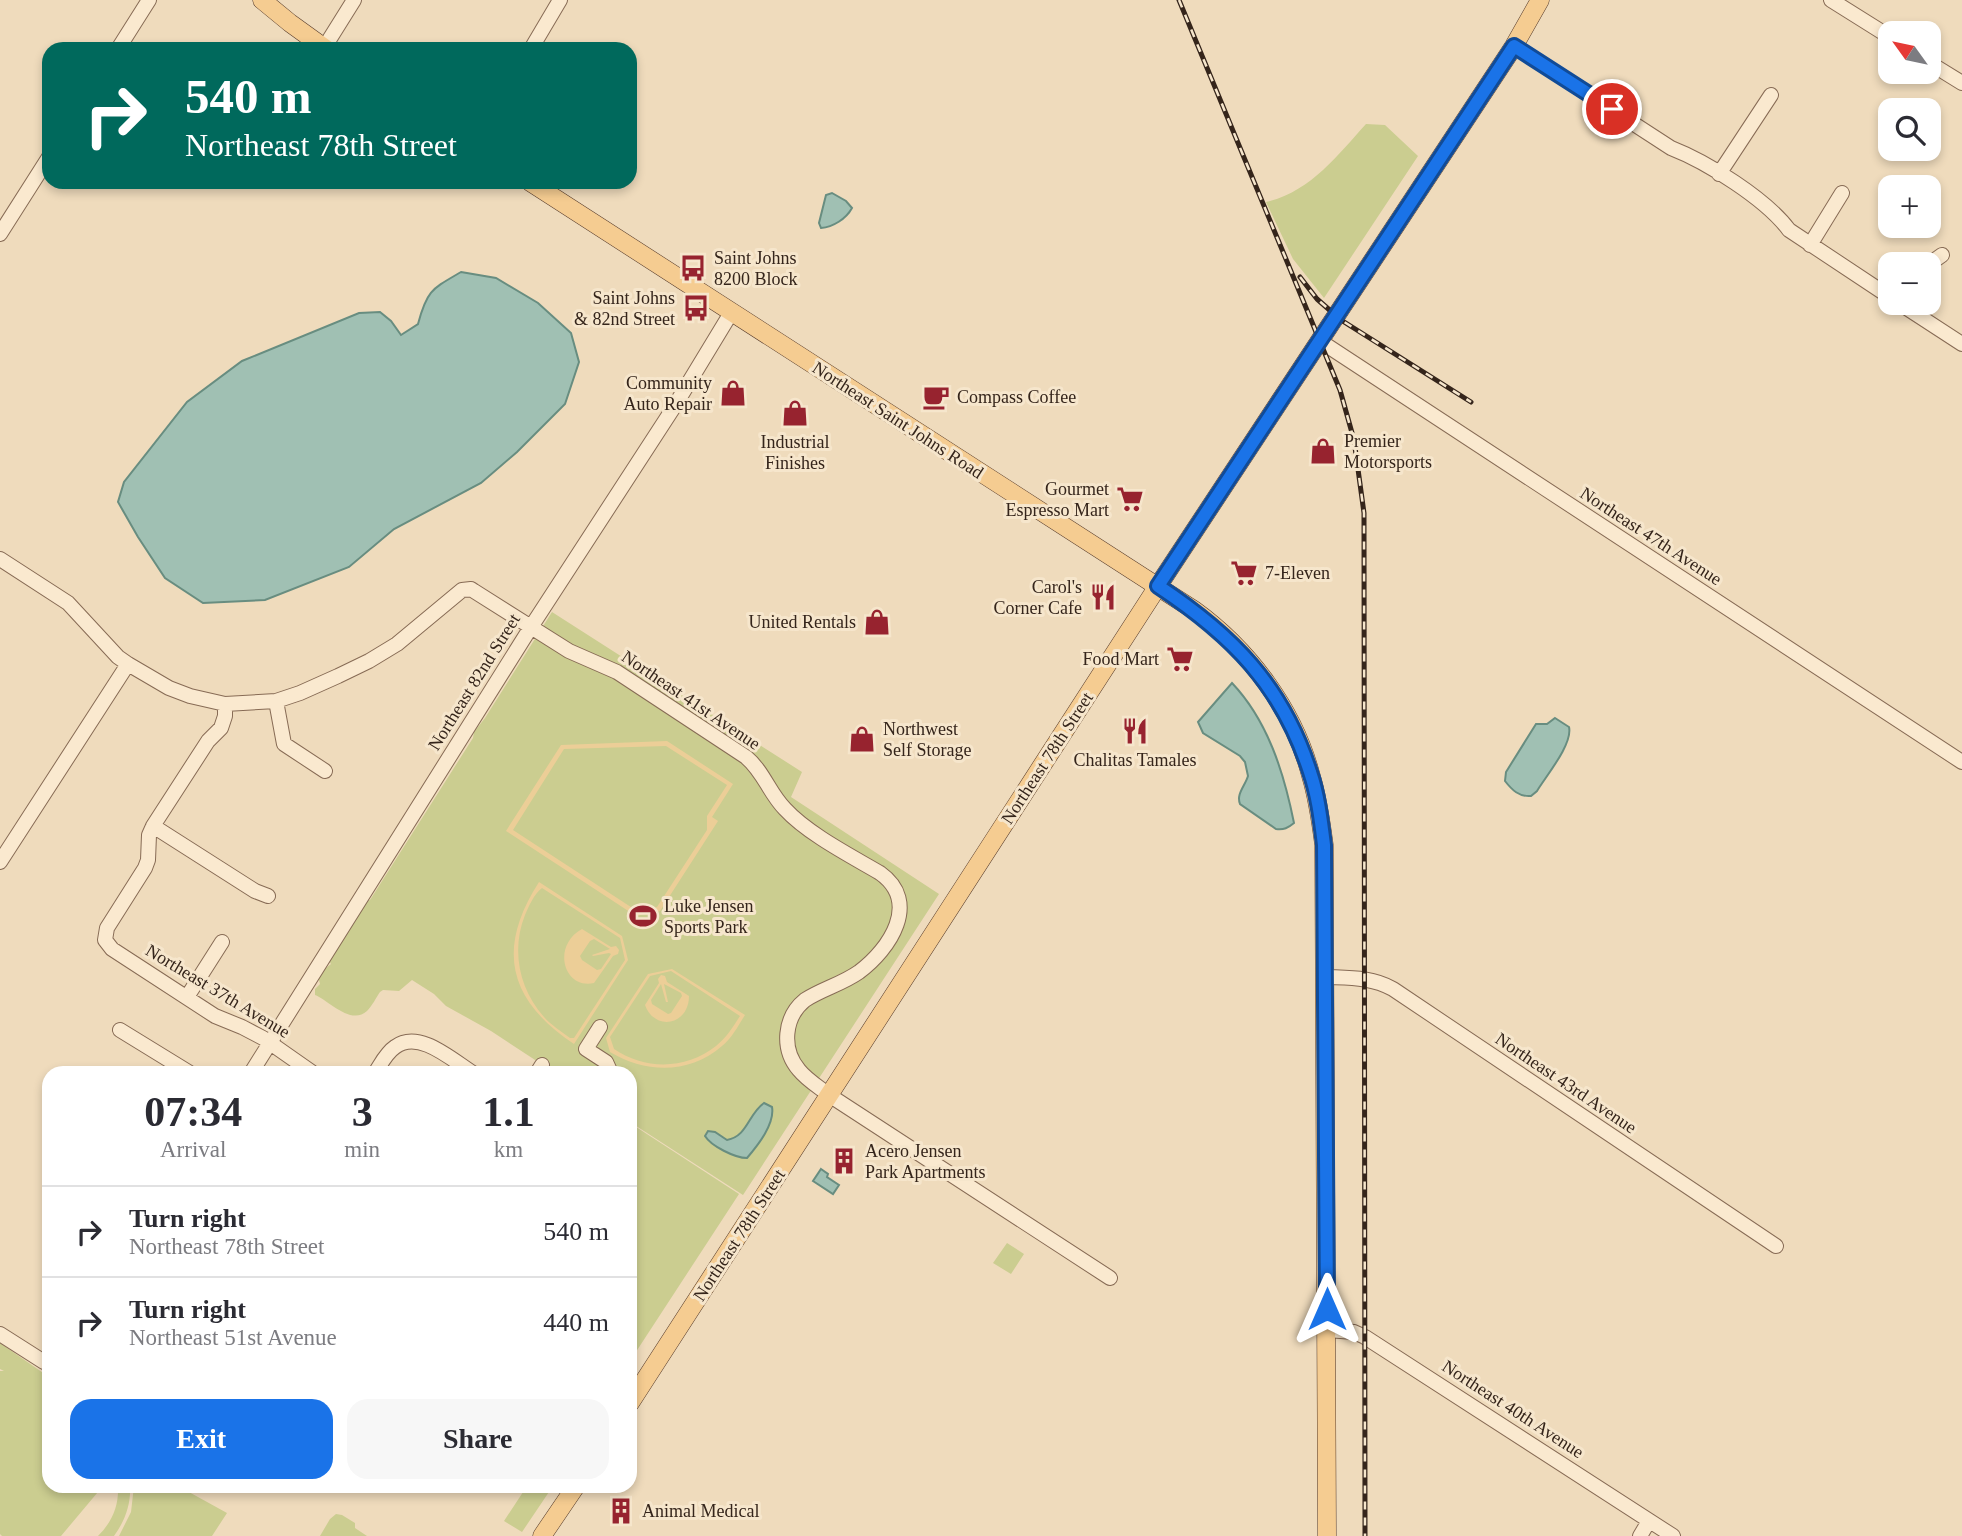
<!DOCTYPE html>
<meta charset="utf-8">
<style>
body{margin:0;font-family:Georgia,serif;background:#f7f7f7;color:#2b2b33;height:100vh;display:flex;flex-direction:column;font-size:26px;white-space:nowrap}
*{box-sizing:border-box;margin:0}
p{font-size:23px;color:#7c7c81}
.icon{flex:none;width:38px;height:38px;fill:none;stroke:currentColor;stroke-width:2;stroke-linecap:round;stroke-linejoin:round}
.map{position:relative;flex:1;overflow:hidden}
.details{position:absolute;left:42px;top:1066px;width:595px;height:427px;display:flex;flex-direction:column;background:#fff;border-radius:21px;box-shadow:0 4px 10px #0003}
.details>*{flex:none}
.guide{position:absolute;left:42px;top:42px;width:595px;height:147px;border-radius:21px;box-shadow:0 4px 10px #0003;background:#00695c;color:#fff;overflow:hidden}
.needle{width:46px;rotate:303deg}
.tools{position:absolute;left:1878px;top:21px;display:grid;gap:14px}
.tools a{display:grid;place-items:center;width:63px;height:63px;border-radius:14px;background:#fff;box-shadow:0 4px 10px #0003;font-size:35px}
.pin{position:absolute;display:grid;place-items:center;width:60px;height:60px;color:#fff;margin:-30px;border:4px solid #fff;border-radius:50%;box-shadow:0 2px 7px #0007}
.me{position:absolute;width:77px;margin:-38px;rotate:0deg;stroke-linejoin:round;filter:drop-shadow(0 0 5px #0008)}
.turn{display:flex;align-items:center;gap:24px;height:147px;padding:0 28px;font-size:32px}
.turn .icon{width:91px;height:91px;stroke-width:2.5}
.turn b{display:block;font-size:49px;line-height:60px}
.eta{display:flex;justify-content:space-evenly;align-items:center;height:119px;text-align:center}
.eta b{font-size:42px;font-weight:600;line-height:49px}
.primary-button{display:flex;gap:14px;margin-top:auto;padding:14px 28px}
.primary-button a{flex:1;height:80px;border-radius:21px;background:#1a73e8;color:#fff;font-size:28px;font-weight:600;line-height:80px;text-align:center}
.primary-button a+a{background:#f7f7f7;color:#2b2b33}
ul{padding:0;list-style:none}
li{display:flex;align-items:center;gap:21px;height:91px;padding:0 28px;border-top:2px solid #e1e1e2}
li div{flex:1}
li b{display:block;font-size:26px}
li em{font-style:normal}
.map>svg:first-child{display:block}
</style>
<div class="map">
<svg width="1962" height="1536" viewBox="0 0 1962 1536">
<rect width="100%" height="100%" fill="#efdbbc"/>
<path fill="#cbcd90" d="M1366,124L1385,125L1418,156L1324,298L1293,259L1266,202C1310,192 1337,156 1366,124Z
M552,612L802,772L791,797L939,894L743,1195L630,1122V1073H555L491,1031L446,1006L434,994L412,980L399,991L383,990L380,992C376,998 372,1006 367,1011C351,1026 328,1000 315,995V989L320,984L318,976L323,970L331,964L328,959L365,901L370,900L473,738L474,732L485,718Z
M630,1123L739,1194L630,1361Z
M1007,1243L1024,1254L1011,1274L993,1263Z
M0,1343L49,1377V1385L46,1388L49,1391V1486H103L61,1536H2L0,1534V1371H4L0,1369Z
M118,1486H130C131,1504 125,1521 114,1536H98C112,1522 119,1506 118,1486Z
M134,1486H178L227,1513L212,1536H119L131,1512Z
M527,1486H553L522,1532L504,1521Z
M336,1514L342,1515L355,1523V1528L367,1536H320L330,1519Z"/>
<path fill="#ecce97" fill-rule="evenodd" d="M667,741L733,784L712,817L718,821L660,911L636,916L506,831L561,745ZM666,746L727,785L707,816V830L657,907L637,911L513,830L564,749Z
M539,882L622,936L628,960L574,1044C508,1000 496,949 539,882ZM542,888L620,938L625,960L574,1038H570C561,1031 551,1025 544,1017C519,989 511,950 525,915C529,906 534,894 542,888Z
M582,929L611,947L616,946L619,950L618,954L613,956L594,983C564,990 551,946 582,929ZM594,939L610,949L592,955L593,956L609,953L611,954L601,969L597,970L582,960L580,956L590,941Z
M672,969L745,1015C738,1026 732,1038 722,1046C689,1075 645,1073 610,1052L606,1038L648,974ZM671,971L740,1016C733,1027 726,1038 716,1046C686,1070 645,1070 614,1049L610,1037L650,976Z
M661,975L665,976L667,982L689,996C689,1025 655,1032 645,1005L659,983L658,979ZM664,984L681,993L682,996L671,1013L668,1014L652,1004L651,1000L661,984L666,1002H668Z"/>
<path fill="#a0c0b3" stroke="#688d80" stroke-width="2" d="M832,193L846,201L852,208C846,219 833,227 821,228L819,223L826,195Z
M461,272L496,278L538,303L571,333L579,362L565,404L517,452L481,483L394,529L349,567L265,600L203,603L165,578L138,537L118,502L124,482L187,402L242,361L359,313L380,312L391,321L401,335L418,324C427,290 432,289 461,272Z
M1232,683C1268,721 1284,773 1294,823C1288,828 1284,830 1276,829L1240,804C1236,794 1245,786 1248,776L1245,762L1240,756L1203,733L1198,722Z
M1555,718L1569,727C1573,744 1546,776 1537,791L1531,796C1519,797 1512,790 1505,781L1506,772L1536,724H1547Z
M764,1103L772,1107C775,1124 758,1145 747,1158C735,1158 711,1146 705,1136L708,1131L715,1132L727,1140C748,1136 748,1114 764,1103Z
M821,1169L828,1174L827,1177L839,1185L833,1194L813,1181Z"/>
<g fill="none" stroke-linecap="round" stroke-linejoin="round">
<g stroke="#876b55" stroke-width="16">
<path id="minor" d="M1831,0L1890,37
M1514,46L1671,148C1707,162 1766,199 1789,230L1890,297
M324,48L354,0
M118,49L149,0
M531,49L560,0
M1928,62L1962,83
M1719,174L1771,95
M0,234L49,157
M1810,245L1842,193
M1928,265L1942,255
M1899,303L1962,344
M1320,341L1962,762
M0,559L68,603L118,657L128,664L169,688L190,696L225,704L276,701L300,693L338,676L369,661L397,644L462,590L471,589L474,591L569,651L617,672L746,757C764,772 769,793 785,809C808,834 851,856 880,873C921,902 890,949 859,972C842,984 822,989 805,1000C784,1017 781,1049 799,1070C807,1080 819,1087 829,1095L1110,1278
M276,701L284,744L325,771
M225,704V716L221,728L208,741L153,826L149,835L148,860L145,868L107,928L105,940L112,949L215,1016L242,1027L263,1038L313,1073
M153,826L255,891L268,896
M0,862L128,664
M1326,977C1350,978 1372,977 1393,989L1776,1246
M187,997L222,942
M600,1027L586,1049L606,1062L611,1073
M120,1030L190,1073
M251,1073L531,627L674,407L731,313
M375,1073C381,1064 386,1053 395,1047C419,1029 452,1060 473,1073
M537,1073L542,1065
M1327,1330L1354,1332L1365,1337L1673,1536
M0,1334L44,1362H49
M1640,1536L1649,1521"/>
</g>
<g stroke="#54392a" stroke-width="19">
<path id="major" d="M262,0L290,23L326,49
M530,182L1194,610C1249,650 1294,710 1311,776C1318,799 1321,822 1324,845L1327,1536
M630,1403L1158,586L1514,46L1540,0
M542,1536L576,1486"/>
</g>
<use href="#minor" stroke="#fae9cf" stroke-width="14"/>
<use href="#major" stroke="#f5cc91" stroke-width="18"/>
<g stroke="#35251b" stroke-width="5">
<path id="rail" d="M1179,0L1340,390L1354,440L1364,513L1365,1536
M1300,277L1317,299L1341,320L1471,402"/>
</g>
<use href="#rail" stroke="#f6e6cc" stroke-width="2.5" stroke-dasharray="8" stroke-linecap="butt"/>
</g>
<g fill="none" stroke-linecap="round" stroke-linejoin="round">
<g stroke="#114b97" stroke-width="18">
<path id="route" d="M1327,1309L1324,845C1321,821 1318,795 1310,772C1282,685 1232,635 1158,586L1514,46L1612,109"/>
</g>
<use href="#route" stroke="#1a73e8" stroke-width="12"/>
</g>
<defs>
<g id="bus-bare" transform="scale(2.1)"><path d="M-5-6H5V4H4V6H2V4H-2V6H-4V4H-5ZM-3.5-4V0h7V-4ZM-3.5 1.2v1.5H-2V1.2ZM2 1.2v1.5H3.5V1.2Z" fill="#97232f" stroke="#f6e6cc" stroke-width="2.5" paint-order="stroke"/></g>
<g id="shop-bare" transform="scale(2.1)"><path d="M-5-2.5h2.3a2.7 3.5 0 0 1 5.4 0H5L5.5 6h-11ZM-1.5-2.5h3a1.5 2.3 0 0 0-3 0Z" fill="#97232f" stroke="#f6e6cc" stroke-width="2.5" paint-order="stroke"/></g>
<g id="cafe-bare" transform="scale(2.1)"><path d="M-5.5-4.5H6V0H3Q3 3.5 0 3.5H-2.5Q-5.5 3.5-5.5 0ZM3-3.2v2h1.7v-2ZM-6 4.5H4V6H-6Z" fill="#97232f" stroke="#f6e6cc" stroke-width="2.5" paint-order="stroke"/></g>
<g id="supermarket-bare" transform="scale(2.1)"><path d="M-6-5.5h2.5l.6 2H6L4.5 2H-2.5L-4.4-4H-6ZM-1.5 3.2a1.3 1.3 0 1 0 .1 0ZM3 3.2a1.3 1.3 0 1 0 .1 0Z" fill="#97232f" stroke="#f6e6cc" stroke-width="2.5" paint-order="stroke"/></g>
<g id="restaurant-bare" transform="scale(2.1)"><path d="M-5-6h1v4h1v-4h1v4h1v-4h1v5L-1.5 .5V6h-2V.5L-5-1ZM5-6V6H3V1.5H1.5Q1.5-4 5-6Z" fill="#97232f" stroke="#f6e6cc" stroke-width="2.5" paint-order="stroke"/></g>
<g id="stadium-bare" transform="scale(2.1)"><path d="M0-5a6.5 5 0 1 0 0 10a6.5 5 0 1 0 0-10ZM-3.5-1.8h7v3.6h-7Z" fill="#97232f" stroke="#f6e6cc" stroke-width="2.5" paint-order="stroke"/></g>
<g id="building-bare" transform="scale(2.1)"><path d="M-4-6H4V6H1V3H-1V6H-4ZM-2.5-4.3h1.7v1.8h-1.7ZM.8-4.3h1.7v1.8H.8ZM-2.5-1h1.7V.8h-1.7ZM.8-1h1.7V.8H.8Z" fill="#97232f" stroke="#f6e6cc" stroke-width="2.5" paint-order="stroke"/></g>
</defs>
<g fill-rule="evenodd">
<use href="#bus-bare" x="693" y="268"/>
<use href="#bus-bare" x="696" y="308"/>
<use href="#shop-bare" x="733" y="393"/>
<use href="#cafe-bare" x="936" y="397"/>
<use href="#shop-bare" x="795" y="413"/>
<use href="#shop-bare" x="1323" y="451"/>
<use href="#supermarket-bare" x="1130" y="499"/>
<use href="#supermarket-bare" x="1244" y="573"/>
<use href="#restaurant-bare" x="1103" y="597"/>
<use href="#shop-bare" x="877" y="622"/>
<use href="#supermarket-bare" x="1180" y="659"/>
<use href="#restaurant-bare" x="1135" y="731"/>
<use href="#shop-bare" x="862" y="739"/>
<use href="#stadium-bare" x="643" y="916"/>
<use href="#building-bare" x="844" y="1161"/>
<use href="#building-bare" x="621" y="1511"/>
</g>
<g text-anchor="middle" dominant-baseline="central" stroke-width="6" stroke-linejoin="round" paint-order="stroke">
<g font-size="18" fill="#35251b" stroke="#f6e6cc" text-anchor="start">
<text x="714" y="258">Saint Johns<tspan x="714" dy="21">8200 Block</tspan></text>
<text x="675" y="298" text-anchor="end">Saint Johns<tspan x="675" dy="21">&amp; 82nd Street</tspan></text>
<text x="712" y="383" text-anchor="end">Community<tspan x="712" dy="21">Auto Repair</tspan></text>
<text x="957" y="397">Compass Coffee</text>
<text x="1344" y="441">Premier<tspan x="1344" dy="21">Motorsports</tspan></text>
<text x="795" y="442" text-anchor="middle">Industrial<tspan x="795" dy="21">Finishes</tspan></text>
<text x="1109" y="489" text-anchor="end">Gourmet<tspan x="1109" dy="21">Espresso Mart</tspan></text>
<text x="1265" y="573">7-Eleven</text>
<text x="1082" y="587" text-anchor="end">Carol's<tspan x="1082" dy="21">Corner Cafe</tspan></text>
<text x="856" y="622" text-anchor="end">United Rentals</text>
<text x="1159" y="659" text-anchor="end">Food Mart</text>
<text x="883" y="729">Northwest<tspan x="883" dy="21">Self Storage</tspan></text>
<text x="1135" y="760" text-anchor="middle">Chalitas Tamales</text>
<text x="664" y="906">Luke Jensen<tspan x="664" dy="21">Sports Park</tspan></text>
<text x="865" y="1151">Acero Jensen<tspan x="865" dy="21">Park Apartments</tspan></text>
<text x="642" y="1511">Animal Medical</text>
</g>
<g font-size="18" fill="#35251b" stroke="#f6e6cc">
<text transform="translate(898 420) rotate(33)">Northeast Saint Johns Road</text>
<text transform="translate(1651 536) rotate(33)">Northeast 47th Avenue</text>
<text transform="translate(474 682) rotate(-58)">Northeast 82nd Street</text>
<text transform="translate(691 700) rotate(34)">Northeast 41st Avenue</text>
<text transform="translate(1047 758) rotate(-57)">Northeast 78th Street</text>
<text transform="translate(218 991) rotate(31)">Northeast 37th Avenue</text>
<text transform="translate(1566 1083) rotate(34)">Northeast 43rd Avenue</text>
<text transform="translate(739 1235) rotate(-57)">Northeast 78th Street</text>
<text transform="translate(1513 1409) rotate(33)">Northeast 40th Avenue</text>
</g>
</g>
</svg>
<div class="tools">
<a><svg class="needle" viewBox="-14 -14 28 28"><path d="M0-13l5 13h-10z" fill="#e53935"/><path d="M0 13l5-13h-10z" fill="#7c7c81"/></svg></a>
<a><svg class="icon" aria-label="search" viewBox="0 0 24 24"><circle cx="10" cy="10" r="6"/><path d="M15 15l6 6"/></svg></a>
<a>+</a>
<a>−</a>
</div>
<div class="pin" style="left:1612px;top:109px;background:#d93025"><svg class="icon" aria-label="arrive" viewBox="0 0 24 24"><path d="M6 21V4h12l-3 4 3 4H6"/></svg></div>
<svg class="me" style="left:1327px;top:1309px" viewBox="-20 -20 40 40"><path d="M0-17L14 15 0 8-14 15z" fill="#1a73e8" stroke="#fff" stroke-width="4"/></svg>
<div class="guide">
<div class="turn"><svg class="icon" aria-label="right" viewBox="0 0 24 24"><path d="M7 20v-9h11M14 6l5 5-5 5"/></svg><div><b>540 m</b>Northeast 78th Street</div></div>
</div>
<section class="details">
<div class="eta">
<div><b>07:34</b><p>Arrival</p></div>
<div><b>3</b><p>min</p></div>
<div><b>1.1</b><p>km</p></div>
</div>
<ul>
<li><svg class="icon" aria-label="right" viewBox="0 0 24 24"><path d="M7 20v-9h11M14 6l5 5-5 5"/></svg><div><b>Turn right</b><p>Northeast 78th Street</p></div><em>540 m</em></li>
<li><svg class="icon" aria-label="right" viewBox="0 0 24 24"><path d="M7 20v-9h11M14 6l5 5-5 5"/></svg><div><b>Turn right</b><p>Northeast 51st Avenue</p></div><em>440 m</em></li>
</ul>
<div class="primary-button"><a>Exit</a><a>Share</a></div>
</section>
</div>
